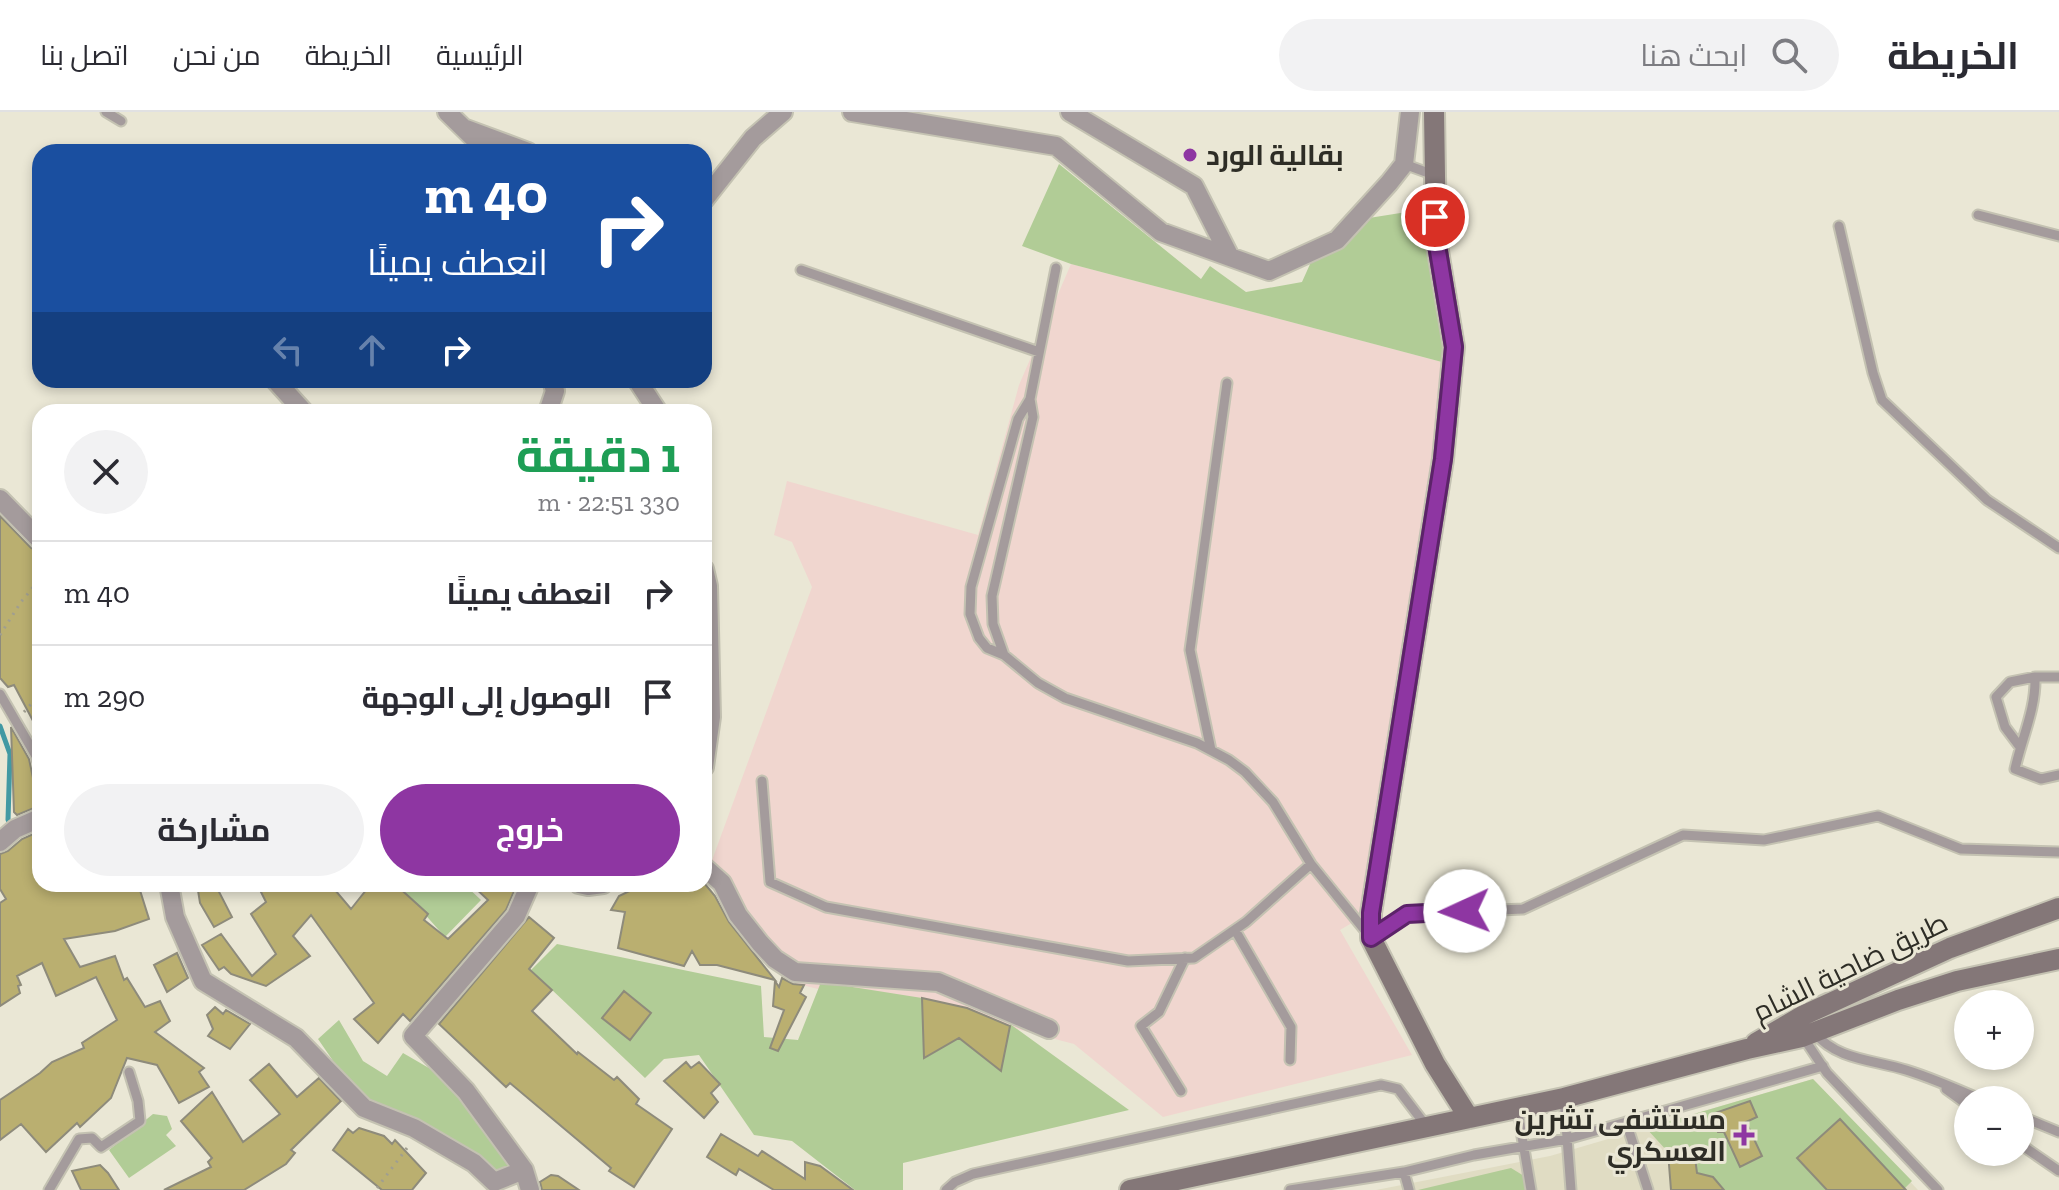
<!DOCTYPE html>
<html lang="ar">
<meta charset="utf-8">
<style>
body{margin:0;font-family:"Zilla Slab",Cairo,serif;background:#f2f2f3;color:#2b2b33;direction:rtl;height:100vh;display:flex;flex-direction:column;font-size:30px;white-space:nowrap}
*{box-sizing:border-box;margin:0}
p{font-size:26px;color:#7c7c81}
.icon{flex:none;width:44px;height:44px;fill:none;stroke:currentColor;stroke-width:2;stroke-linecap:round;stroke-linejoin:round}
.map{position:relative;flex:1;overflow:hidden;direction:ltr}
.side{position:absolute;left:32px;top:292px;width:680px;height:488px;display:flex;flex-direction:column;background:#fff;border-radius:24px;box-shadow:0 4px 12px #0003;direction:rtl}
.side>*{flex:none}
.guide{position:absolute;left:32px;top:32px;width:680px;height:244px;border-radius:24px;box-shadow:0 4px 12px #0003;direction:rtl;background:#1a4fa0;color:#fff;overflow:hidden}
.fabs{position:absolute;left:1954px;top:878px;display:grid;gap:16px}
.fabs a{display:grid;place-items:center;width:80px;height:80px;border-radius:50%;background:#fff;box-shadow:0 4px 12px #0003;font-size:40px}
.pin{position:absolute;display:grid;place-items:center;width:68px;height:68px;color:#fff;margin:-34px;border:4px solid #fff;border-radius:50%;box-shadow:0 2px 8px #0007}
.me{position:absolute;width:88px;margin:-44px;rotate:268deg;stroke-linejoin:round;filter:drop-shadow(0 0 6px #0008)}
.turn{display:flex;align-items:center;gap:28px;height:168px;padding:0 32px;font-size:36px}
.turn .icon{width:104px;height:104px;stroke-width:2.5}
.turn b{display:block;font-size:56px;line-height:68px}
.lanes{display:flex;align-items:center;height:76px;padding:0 32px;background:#0003;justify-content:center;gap:40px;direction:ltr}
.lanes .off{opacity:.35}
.round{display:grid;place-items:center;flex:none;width:84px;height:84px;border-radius:42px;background:#f2f2f3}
.summary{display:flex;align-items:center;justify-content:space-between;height:136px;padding:0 32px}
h1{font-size:48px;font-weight:700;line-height:60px;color:#1e9e55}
.primary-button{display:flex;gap:16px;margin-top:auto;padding:16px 32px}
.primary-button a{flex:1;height:92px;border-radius:48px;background:#8e36a2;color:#fff;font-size:32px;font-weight:700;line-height:92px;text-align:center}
.primary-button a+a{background:#f2f2f3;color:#2b2b33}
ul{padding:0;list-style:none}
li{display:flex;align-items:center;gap:24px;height:104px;padding:0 32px;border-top:2px solid #e1e1e2}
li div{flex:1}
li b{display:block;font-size:30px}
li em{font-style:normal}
header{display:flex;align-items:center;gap:48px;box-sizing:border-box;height:112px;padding:0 40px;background:#fff;border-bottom:2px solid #e1e1e2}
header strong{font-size:38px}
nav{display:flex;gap:44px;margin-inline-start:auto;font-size:28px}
.search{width:560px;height:72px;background:#f2f2f3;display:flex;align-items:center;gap:20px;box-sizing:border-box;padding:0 28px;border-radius:44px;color:#7c7c81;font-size:30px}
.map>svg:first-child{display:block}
</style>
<header>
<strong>الخريطة</strong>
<div class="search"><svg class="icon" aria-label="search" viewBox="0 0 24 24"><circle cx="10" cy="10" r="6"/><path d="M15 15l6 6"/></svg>ابحث هنا</div>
<nav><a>الرئيسية</a><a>الخريطة</a><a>من نحن</a><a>اتصل بنا</a></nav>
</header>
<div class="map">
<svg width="2059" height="1078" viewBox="0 0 2059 1078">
<rect width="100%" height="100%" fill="#eae7d5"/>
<path fill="#f0d6cf" d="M1071,152L1457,254L1372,799L1340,818L1412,943L1163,1005L1074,932L926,893L826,879L786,869L707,762L812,475L792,430L774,423L787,369L978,423L1019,273Z"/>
<path fill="#e0dcc3" d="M1813,967L1918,1078H1376L1550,1044Z"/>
<path fill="#b1cc96" d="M1059,52L1201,167L1210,154L1246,180L1302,170L1315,141L1369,106L1438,95L1457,254L1071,152L1022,134Z
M398,772H464L481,788L445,825Z
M557,832L761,874L764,925L798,928L821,870L922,886L925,946L959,926L1001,958L1010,912L1129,998L903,1051V1078H855L792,1029L754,1023L699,943L664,947L645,966L531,858Z
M339,908L363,949L387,964L403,941L460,974L484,1021L512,1054L497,1062L471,1038L379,994L349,972L318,927Z
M1813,967L1912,1069L1903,1078H1724L1713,1065L1697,1061L1694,1038L1668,1040L1646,1016Z
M153,1002L167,1004L172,1017L166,1023L176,1034L129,1066L109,1038Z
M1511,1056L1524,1064L1525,1078H1418Z"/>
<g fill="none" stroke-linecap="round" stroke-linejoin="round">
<path stroke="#4299a3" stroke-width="5" d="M0,614L10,642L8,708"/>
</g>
<path fill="#baaf70" stroke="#8e8b7b" stroke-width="2" d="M0,404L31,436L40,440V622L14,573L8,575L0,566Z
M11,615L29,647L39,694L17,703L14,700Z
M40,719V772H138L149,807L115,819L64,827L80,855L115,844L124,868L127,866L145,895L160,889L170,909L155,920L204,956L199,960L209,975L179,991L157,953L127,946L111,986L80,1015L77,1011L46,1040L21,1012L0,1028V988L40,961L52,950L84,936L82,931L117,908L96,865L56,884L42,851L17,864L21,873L18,874L20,881L0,894V791L6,787L0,777V742L8,739L22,727Z
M197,772H215L232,805L214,815L200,791Z
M257,772H330L351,797L371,772H395L428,802L424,808L448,827L488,788L471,772H513L515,777L506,798L410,909L403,902L378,931L354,907L374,891L311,803L293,824L310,844L266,874L231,862L224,855L219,858L202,833L221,822L252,864L276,842L251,802L266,790Z
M644,772H705L715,784L729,810L775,868L717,853H700L692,839L684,854L618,836L625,800L611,798L619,784Z
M529,805L554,826L529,857L552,878L532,899L577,942L578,940L614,968L617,965L639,987L636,992L672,1017L634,1075L609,1059L611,1056L510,971L506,975L439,912Z
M177,841L188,866L167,880L154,853Z
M782,866L793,872L804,873L800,881L806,885L778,939L770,936L784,898L773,894L775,869L779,875Z
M624,879L651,901L630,928L602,906Z
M922,886L967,896L1010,914L1001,959L959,926L924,946Z
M215,895L223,902L226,898L250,912L230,937L208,924L213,917L207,903Z
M686,950L691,956L699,950L720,972L711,981L718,990L704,1006L664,969Z
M269,952L297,985L319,966L341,989L291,1038L295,1041L286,1052L244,1078H164L211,1055L208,1050L212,1046L181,1009L212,980L243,1030L280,1002L250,968Z
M1750,989L1757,1005L1746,1010L1762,1044L1740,1055L1724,1020H1718L1712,1002Z
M1840,1007L1906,1078H1827L1797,1046Z
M359,1016L384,1024L392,1032L395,1028L426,1061L412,1078H382L333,1038L348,1017L353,1021Z
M721,1022L758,1044L762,1039L805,1067V1050L820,1054L853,1078H774L739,1057L736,1063L707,1045Z
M1694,1038L1697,1061L1713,1065L1724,1078H1671L1668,1040Z
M100,1053L108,1061L119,1078H81L72,1059Z
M551,1063L558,1064L579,1078H542L540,1070Z"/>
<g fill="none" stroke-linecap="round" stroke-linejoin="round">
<g stroke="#c4c2b2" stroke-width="13">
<path id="lane" d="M106,0L121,9
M1404,52L1434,63
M1978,103L2059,124
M1839,114L1873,261L1882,288L1987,388L2059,436
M1056,156L1030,287L1018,307L971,475L970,502L979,526L987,536L1004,543L1038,571L1065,586L1197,631L1229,648L1245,660L1273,690L1311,752L1371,826L1407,802L1523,797L1683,723L1764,728L1878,704L1961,737L2059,740
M801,158L1039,240
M1004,543L993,512L992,484L1033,305L1030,287
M2059,565H2035C2036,597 2022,625 2015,657L2041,667L2059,663
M0,582L36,644L40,657
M2020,635L2005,615L1996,585L2010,570L2035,565
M1211,638L1190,538L1227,271
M762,669L770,770L826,795L1128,849L1194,846L1246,810L1311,752
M1235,818L1291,915L1290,948
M1815,921C1836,948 1875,948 1906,958C1932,966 1957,977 1982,988
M1803,925L1827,961L1938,1078
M1946,977L1968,993
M1181,979L1141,914L1159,900L1185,846
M1564,986L1571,1078
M1517,995L1531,1078
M2020,1004L2059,1020
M1626,1010L1648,1078
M2020,1032L2059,1059
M1404,1060L1409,1078
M49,1078L79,1027L92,1026L101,1035L140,1009L138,989L129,960
M946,1078L955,1070L973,1062L1381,973L1398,977L1427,1015
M1290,1078L1404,1060L1474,1043L1567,1027L1823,954"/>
</g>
<g stroke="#c4c2b2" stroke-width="22">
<path id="street" d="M447,0L488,40
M852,0L1056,34L1161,120L1230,145
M1070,0L1194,74L1230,145L1269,159L1337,128L1389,71L1404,52L1410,0
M466,17L528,40
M704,88L753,26L783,0
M275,268L304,300
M637,268L658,300
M548,300L555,279L552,268
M0,387L40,428
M704,457L708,474L711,605L704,655
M0,730L15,717L40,706
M704,755L722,771L738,803L760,831L775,847L795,860L938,870L1049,917
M169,772L175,805L203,869L296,926L364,996L414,1016L474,1051L494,1070L524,1058
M579,772L588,774L603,772
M530,1078L524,1058L466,979L413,924L516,804L530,772"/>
</g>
<g stroke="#c4c2b2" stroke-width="24">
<path id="secondary" d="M1434,0L1436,127L1454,235L1443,347L1371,801V826L1435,952L1469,1006
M1756,931L1804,903L1950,836L2059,796
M1130,1078L1564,986L1747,937L1802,925L1898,888L1957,869L2059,847"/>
</g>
<path stroke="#a09e90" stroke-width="3" stroke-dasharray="2 6" stroke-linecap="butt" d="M0,523L21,490L40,467
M24,600L40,582
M377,1076L410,1032"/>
<use href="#lane" stroke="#a49b9c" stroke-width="9"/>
<use href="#street" stroke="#a49b9c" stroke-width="18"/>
<use href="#secondary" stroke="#847778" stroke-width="20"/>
</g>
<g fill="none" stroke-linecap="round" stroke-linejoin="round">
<g stroke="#5c2369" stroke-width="20">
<path id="route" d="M1435,105L1436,127L1454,235L1443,347L1371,801V826L1407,802L1465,799"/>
</g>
<use href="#route" stroke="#8e36a2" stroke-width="14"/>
</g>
<g fill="#8e36a2" stroke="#eae7d5" stroke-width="3">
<circle cx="1190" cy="43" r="8"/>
<path d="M1740 1011h8v8h8v8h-8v8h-8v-8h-8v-8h8z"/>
</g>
<g text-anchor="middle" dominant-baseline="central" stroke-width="6" stroke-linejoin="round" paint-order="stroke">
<g font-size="28" font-weight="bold" fill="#2e2d26" stroke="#eae7d5" text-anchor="start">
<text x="1206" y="43">بقالية الورد</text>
<text x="1726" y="1007" text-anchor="end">مستشفى تشرين<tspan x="1726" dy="32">العسكري</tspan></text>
</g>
<g font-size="28" fill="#2e2d26" stroke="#eae7d5">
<text transform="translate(1850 855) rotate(-26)">طريق ضاحية الشام</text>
</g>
</g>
</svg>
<div class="fabs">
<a>+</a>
<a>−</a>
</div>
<div class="pin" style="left:1435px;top:105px;background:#d93025"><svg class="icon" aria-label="arrive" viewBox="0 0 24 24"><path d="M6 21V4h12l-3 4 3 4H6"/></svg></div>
<svg class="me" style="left:1465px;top:799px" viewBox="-20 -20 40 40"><circle r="19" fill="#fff"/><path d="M0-13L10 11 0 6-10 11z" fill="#8e36a2"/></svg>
<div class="guide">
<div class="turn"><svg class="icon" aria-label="right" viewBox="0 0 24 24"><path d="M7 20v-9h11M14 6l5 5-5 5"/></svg><div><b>40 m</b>انعطف يمينًا</div></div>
<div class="lanes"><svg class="icon off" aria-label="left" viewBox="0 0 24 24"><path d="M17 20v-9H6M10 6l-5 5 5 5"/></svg><svg class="icon off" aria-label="ahead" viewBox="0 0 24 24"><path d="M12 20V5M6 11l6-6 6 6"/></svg><svg class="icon" aria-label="right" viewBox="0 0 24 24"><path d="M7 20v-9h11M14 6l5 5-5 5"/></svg></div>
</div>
<section class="side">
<div class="summary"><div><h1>1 دقيقة</h1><p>330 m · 22:51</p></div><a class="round"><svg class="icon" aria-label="close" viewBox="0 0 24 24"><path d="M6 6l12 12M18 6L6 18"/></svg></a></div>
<ul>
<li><svg class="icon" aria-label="right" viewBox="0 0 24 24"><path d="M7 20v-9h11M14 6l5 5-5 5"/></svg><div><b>انعطف يمينًا</b></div><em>40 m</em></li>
<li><svg class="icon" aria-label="arrive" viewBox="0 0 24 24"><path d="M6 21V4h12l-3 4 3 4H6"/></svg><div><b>الوصول إلى الوجهة</b></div><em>290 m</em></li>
</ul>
<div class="primary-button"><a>خروج</a><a>مشاركة</a></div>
</section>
</div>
